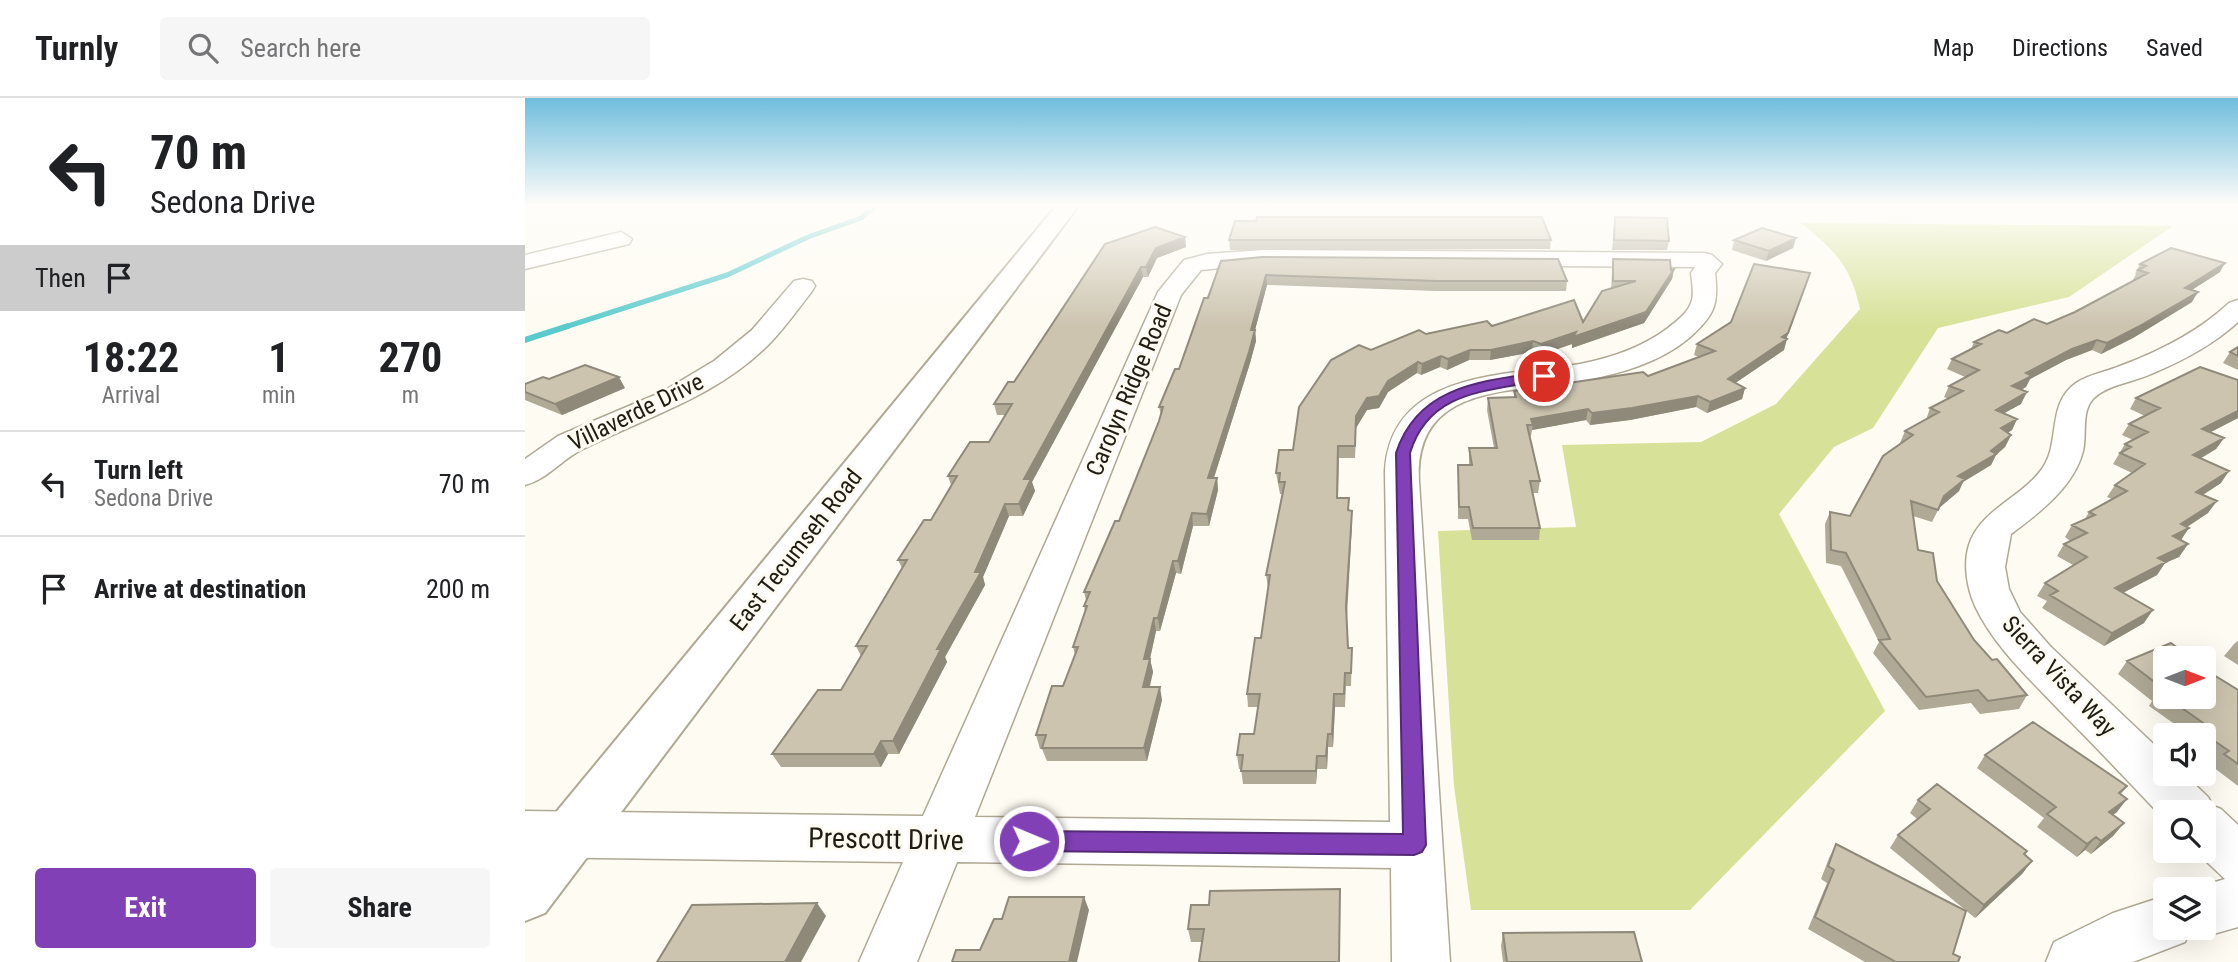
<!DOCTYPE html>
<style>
body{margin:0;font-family:"Roboto Condensed",sans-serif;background:#f6f6f6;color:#202124;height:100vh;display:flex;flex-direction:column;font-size:26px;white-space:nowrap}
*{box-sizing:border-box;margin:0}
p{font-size:23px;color:#757577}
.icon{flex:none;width:38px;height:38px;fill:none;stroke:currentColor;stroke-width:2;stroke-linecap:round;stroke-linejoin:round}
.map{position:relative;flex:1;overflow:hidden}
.drawer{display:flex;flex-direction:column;background:#fff;width:525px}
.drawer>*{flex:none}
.hud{background:#fff;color:#202124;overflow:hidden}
.needle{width:46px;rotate:90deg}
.tools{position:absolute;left:1628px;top:548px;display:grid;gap:14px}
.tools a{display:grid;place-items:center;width:63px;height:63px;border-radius:7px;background:#fff;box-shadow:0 7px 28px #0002;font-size:35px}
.pin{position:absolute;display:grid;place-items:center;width:60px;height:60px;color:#fff;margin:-30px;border:4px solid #fff;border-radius:50%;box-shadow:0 2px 7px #0007}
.me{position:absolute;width:77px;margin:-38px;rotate:91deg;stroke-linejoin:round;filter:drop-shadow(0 0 5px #0008)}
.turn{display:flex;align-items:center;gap:24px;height:147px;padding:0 35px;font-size:32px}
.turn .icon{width:91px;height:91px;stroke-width:2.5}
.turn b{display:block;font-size:49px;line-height:60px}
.then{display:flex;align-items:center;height:66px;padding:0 35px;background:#0003;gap:14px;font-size:26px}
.eta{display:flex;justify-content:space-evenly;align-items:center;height:119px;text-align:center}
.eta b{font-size:42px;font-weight:700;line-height:49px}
.action{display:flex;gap:14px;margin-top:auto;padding:14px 35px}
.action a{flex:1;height:80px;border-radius:7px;background:#8140b5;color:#fff;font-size:28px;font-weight:700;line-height:80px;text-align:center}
.action a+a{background:#f6f6f6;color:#202124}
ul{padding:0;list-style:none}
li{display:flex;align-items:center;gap:21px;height:105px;padding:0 35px;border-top:2px solid #e0e0e0}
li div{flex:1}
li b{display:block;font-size:26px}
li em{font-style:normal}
header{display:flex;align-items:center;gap:42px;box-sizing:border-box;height:98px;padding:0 35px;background:#fff;border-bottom:2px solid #e0e0e0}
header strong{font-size:33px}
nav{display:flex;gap:38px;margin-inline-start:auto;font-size:24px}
.search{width:490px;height:63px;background:#f6f6f6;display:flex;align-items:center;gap:18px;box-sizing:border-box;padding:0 24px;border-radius:7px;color:#757577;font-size:26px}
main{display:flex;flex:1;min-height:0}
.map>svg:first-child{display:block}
</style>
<header>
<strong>Turnly</strong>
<div class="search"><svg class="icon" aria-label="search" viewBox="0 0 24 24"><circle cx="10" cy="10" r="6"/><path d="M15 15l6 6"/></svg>Search here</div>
<nav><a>Map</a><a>Directions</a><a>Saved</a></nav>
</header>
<main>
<section class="drawer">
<div class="hud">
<div class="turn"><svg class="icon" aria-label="left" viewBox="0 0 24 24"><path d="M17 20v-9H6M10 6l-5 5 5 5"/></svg><div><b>70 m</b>Sedona Drive</div></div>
<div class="then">Then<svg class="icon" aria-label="arrive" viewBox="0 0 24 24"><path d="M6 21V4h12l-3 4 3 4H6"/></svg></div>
</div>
<div class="eta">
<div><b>18:22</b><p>Arrival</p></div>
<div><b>1</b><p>min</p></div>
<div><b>270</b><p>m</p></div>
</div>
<ul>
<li><svg class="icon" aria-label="left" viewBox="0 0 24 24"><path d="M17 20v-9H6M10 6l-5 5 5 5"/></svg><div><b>Turn left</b><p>Sedona Drive</p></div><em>70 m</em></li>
<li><svg class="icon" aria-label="arrive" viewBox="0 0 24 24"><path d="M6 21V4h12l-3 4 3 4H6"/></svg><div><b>Arrive at destination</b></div><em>200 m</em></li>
</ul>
<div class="action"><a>Exit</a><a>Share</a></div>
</section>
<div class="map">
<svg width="1713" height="864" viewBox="0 0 1713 864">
<rect width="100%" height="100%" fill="#fefbf2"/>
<path fill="#d7e298" d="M1276,125L1648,128L1544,199L1413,230L1348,330L1309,349L1254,416L1360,613L1165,812H946L929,688L913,433L1051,429L1037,347L1176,344L1251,306L1335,211C1325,166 1310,153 1276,125Z"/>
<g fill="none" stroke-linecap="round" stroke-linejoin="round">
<path stroke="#5acbcc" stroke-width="5" d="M37,230L202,177L283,139L336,120L351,107"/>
<path stroke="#5acbcc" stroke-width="6" d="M0,242L43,228"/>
<g stroke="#afa893" stroke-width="3">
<path id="minor" d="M96,134L107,141L104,146L0,171V157Z
M738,152L1179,155L1187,157L1197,166L1190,175C1194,207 1189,218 1164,240C1134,265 1094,276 1056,283C987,295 889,285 894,383L925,864H867L866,770L432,764L392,864H334L378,764L0,759V713L398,718L633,194L659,162L682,156ZM738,166L1170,169L1166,175C1167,184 1169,193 1167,202C1164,214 1153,222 1143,230C1118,249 1086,260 1055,266C982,278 866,272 860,373L865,724L450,719L656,197L676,172Z
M278,181L287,183L290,188L287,193C274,210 261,228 247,243C195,298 123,318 58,351C37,361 23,381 0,387V361L33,338L137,294L189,263L227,232L269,183Z
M1713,202V224C1688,247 1657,263 1626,276C1609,284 1581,287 1568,301C1556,314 1562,337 1558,353C1549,389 1514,415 1486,436L1480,469L1484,491L1495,514L1526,549L1640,657V676H1659L1683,699L1688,708L1696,711L1713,727V829L1678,839L1664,834L1660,844L1608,864H1521L1529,844L1588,815L1640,798V830H1678V791H1667L1700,781L1669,752H1678V714H1640V722C1606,686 1572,650 1537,615C1506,582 1470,550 1450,508C1442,490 1438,466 1444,447C1455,412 1496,400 1517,371C1536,345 1521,306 1551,285C1564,276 1581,274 1595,268C1635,253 1673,234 1704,205Z"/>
</g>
<g stroke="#afa893" stroke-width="4">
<path id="major" d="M532,107H554L20,815L0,823V752Z"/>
</g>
<use href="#minor" fill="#fff" fill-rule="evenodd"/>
<use href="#major" fill="#fff" fill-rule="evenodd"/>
</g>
<path fill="#afa996" d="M1090,119L1144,143L1142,152H1087Z
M660,139L661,149L632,160L623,179H618L507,384L510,393L498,418H484L458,479L460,487L420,559L422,564L374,656H363L356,669H256L247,656L316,592L336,558L331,548L377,470L373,462L406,422L426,387L423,378L464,344L480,317H472L469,306L489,284L580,146Z
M1271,140L1268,150L1241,163L1207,152L1209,142Z
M704,142H1026L1025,151L705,152Z
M1088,161L1146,172L1149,171L1147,181L1119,225L1047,250V246L1015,257L1007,254L965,262H944L922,272L915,269L896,277L892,275L863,294L854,310L842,312L831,330L830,360H814L813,400L824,412L827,413V425L822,520L823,550H827L826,588H821L820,609H810L808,649H803L802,671H792L791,686H718L716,671H714L712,657L729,636L733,609H723L722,596L736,540L743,490L741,477L757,396H755L751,375L846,252L901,236L967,228L1058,224L1086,191Z
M696,163L1042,183L1041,193H911L742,187L730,232L731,243L725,265L689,380H692L693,392L684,428H668L656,476L651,475L635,533H631L625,561L628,574L625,589L637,602L622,663H522L517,651H515L511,637L538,588L550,557L548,549L560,514L559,508L561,502L559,494L594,423L636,317L634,309L654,271Z
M1615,166L1695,174L1667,192V204L1608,240L1576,256L1567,252L1541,262L1505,281L1501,289L1496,292V306L1479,315L1492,321L1487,332L1483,335L1486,337L1480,349L1471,357L1466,367L1438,384L1434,393L1414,410L1407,424L1388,418L1393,452L1449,542L1467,562L1502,597L1494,611L1455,616L1446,605L1394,612L1348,555L1354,544L1316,468L1301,465L1300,426L1305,414L1325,418L1375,345L1380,333L1401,322L1405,310L1424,301L1419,299L1424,288L1440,279L1422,271L1427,261L1446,251L1449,244L1482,235L1522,226L1550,214L1610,182H1608L1611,176H1610Z
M1285,175L1261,241L1259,252L1210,285L1220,290L1217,301L1182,315L1171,309L1105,322L1065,327L1061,322L1007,332L1006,338H1004L1015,383L1013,395H1008L1015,430L1014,442H947L943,421H933V367H944V350H969L962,312L963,300L989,299V293L1123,278L1174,259L1169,257L1172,246Z
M1713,249V272L1698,265L1705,254Z
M0,286L100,290L37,317L0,302Z
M1611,300L1713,320L1686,334L1699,340L1691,351L1675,361L1696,385L1678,397L1683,415L1662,429L1656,443L1663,446L1654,459L1640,465L1632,477L1598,495L1619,525L1579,548L1517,510L1522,503L1512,498L1520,485L1548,467L1532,458L1539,446L1545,443L1540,439L1547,427L1560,421L1564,414L1587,401L1582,399L1590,387L1607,375L1588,366L1600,346L1608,342L1597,337L1604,326L1620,318L1605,311Z
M1713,543V567L1699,558L1710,545Z
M1661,556L1676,560H1640L1684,574L1713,592V688L1688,669L1691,665L1678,656V637H1665L1624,608L1627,603L1593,576L1602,563Z
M1460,657L1602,688L1596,696L1592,714L1588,717L1599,725L1588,738L1566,756L1560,752L1552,759L1512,729L1519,720L1452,670Z
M1393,702L1500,757L1507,763L1497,776L1450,820L1365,750L1373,737L1392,721L1385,715Z
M1311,746L1428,856L1433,864H1340L1283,831L1302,785L1296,781L1304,760Z
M815,791V804L677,844H666L663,831L684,807Z
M978,835L1117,864H978L976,848Z"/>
<path fill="#8f897a" d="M660,139L661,149L632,160L623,179L621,169L631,150Z
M1271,140L1268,150L1241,163L1244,153Z
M1700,165L1695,174L1654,200L1660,190Z
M616,169L618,179L507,384L510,393L498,418L494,406L499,381Z
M1149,171L1147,181L1119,225L1047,250V246L1015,257L1016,246L1051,234Z
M1285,175L1261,242L1262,241L1259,252L1200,292L1203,281Z
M741,177L742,187L727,243L726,232Z
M1673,194L1667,204L1608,240L1576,256L1582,245Z
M730,232L731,243L725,265L685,392L683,380Z
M1572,242L1567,252L1541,262L1505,281L1501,289L1482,300L1487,288L1501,275L1547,251Z
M1008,243L1007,254L965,262L966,252Z
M945,252L944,262L922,272L923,261Z
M916,258L915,269L896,277L897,266Z
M893,264L892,275L863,294L854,310L842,312L831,330L830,360L831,318L842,300L863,283Z
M94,279L100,290L37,317L30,306Z
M1220,290L1217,301L1182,315L1185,304Z
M1502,294L1496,306L1465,323L1471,312Z
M1173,298L1171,309L1105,322L1065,327L1067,315Z
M1063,311L1061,322L1007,332L1008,327L1006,321Z
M1713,313V320L1670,342L1677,331Z
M1492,321L1487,332L1470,342L1476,330Z
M1486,337L1480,349L1471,357L1466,367L1438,384L1434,393L1414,410L1419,398L1433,378Z
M1699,340L1691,351L1660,369L1668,357Z
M1704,373L1696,385L1663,406L1671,394Z
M692,380L693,392L684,428L682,416Z
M1692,403L1683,415L1648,438L1656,426Z
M480,406L484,418L458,479L460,487L420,559L422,564L374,656L368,643L450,474Z
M827,413V425L821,521V508Z
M667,415L668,428L656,476L653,463Z
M1664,430L1656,442L1648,438Z
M1663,446L1654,459L1640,465L1632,477L1582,503L1590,490L1633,460Z
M648,463L651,475L635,533L633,520Z
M1628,512L1619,525L1579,548L1587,535Z
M629,520L631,533L622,574L625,561L628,574L621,602L618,589L619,561Z
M635,589L637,602L622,663L619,650Z
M809,596L810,609L808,649L807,636Z
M803,636V649L802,671L801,658Z
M356,643L363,656L356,669L349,656Z
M792,658V671L791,686V673Z
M1602,701L1592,714L1574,727L1584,714Z
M1599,725L1588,738L1566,756L1576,743Z
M1571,739L1560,752L1552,759L1562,746Z
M1507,763L1497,776L1450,820L1459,807Z
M559,799L564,812L552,864H544Z
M292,805L301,818L276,864H260Z"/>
<path fill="#ccc4af" stroke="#8f897a" stroke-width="2" d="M732,119H1017L1026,142H704L710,123H731Z
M1090,119L1142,120L1144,143L1089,142Z
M630,129L660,139L631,150L621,169H616L499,381H506L494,406H480L450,474H456L412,551H416L368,643H356L349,656H247L293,592H316L342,548H331L382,462H373L399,422H406L432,378H423L445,344H464L487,306H469L483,284H489L580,146Z
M1237,130L1271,140L1244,153L1209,142Z
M1646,150L1700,165L1660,190L1673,194L1613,229L1582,245L1572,242L1547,251L1501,275L1507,278L1487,288L1502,294L1471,312L1492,321L1476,330L1486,337L1466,353L1471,356L1433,378L1440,381L1419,398L1413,412L1386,403L1393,452L1408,455L1412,483L1449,542L1467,562L1472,561L1502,597L1463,603L1453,592L1401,599L1354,542L1365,541L1321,455L1306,452L1305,414L1325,418L1358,358L1388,337L1380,333L1414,314L1405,310L1438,293L1424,288L1454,272L1427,261L1456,246L1449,244L1474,232L1482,235L1509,221L1522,226L1550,214L1623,175L1613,172L1621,168L1615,166Z
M737,159L1033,161L1042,183H912L741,177L726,232H730L724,254L683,380H692L682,416L667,415L653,463H648L633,520H629L619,561H625L618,589H635L619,650H517L521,637H511L527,588H538L553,549H548L562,508H559L565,494H559L590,423H594L634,323L638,309H634L650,271H654L679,200H683L696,163Z
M1088,161L1145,162L1146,172L1149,171L1121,214L1048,239L1051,234L1016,246L1008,243L966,252H945L923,261L916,258L897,266L893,264L863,283L854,298L842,300L831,318L830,348H813L812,400H824L823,412L827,413L821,508L823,550H827L826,575H820L819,596H809L807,636H803L801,658H792L791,673H716L718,657H712L715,636H729L735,596H722L730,540H736L745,477H741L760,384H754L755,375H751L754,352H768L774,309L806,262L834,247L846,252L894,232L901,236L962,223L967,228L1049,202L1058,224L1077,193L1111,183H1088Z
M1229,166L1285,175L1263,235L1257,239L1262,241L1203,281L1220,290L1185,304L1173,298L1107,310L1067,315L1063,311L1006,321L1008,327H1002L1015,383H1005L1015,430H948L944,409H934L933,367H947L944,350H972L963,300L991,299L989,293L1118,274L1123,278L1190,253L1172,246L1206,224Z
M1713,249V258L1705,254Z
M60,267L94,279L30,306L0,294V286L18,279L24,281Z
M1675,269L1713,282V313L1677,331L1699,340L1668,357L1704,373L1671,394L1692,403L1656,426L1664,430L1648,438L1663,446L1633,460L1641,464L1590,490L1628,512L1587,535L1525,497L1533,493L1520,485L1562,459L1539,446L1562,435L1547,427L1570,417L1564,414L1602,393L1590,387L1620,366L1595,355L1606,349L1600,346L1623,334L1604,326L1635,310L1611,300Z
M1646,545L1661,556L1666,554L1676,560H1640V592L1602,563Z
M1678,569L1684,574L1713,592V666L1699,656L1704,653L1672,631L1681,627L1640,598H1678Z
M1640,592V598L1634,594Z
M1508,624L1602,688L1594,695L1602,701L1584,714L1599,725L1576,743L1571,739L1562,746L1522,716L1531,709L1460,657Z
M1412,686L1502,753L1499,756L1507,763L1459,807L1373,737L1405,711L1393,702Z
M1311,746L1441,813L1428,856L1435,859L1433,864H1371L1290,819L1309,772L1303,768Z
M815,791L814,864H674L679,831H663L666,807H684L685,793Z
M484,799H559L544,864H427L431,852H455L469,821H477Z
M292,805L260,864H132L167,807Z
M1109,834L1117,864H982L978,835Z"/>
<linearGradient id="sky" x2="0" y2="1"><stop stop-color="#6fbddd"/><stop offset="0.47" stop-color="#fffdf9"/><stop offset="1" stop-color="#fffdf9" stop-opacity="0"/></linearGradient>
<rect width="1713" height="228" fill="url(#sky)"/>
<path fill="#8140b5" stroke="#542a76" stroke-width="2" d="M1019,274L1025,278L1023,281C968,294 905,289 885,355L901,747L897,754L889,757L504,753L496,750L492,743L496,736L504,733L878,736L871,355C893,287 958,283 1019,274Z"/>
<g text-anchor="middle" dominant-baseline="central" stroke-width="6" stroke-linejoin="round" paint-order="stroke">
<g font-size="24" fill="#1f1c14" stroke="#fefbf2">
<text transform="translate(604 292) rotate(-67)">Carolyn Ridge Road</text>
<text transform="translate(111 314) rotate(-26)">Villaverde Drive</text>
<text transform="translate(271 452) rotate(-52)">East Tecumseh Road</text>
<text transform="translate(1534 578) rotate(47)">Sierra Vista Way</text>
</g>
<g font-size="28" fill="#1f1c14" stroke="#fefbf2">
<text transform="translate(361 741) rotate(1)">Prescott Drive</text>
</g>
</g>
</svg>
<div class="tools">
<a><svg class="needle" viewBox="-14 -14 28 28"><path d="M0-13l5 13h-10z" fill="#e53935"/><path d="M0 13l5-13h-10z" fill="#757577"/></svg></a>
<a><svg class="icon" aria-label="sound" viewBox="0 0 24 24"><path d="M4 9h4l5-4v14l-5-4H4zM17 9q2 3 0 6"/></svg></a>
<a><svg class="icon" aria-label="search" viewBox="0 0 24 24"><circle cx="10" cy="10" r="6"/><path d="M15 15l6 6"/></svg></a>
<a><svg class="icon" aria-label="layers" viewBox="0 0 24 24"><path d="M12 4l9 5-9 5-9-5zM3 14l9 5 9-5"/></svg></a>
</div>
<div class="pin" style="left:1019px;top:278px;background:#d93025"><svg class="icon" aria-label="arrive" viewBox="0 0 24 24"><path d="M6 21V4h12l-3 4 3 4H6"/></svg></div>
<svg class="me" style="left:504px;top:743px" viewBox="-20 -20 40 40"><circle r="17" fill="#8140b5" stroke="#fff" stroke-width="3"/><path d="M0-11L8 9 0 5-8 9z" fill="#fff"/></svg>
</div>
</main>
